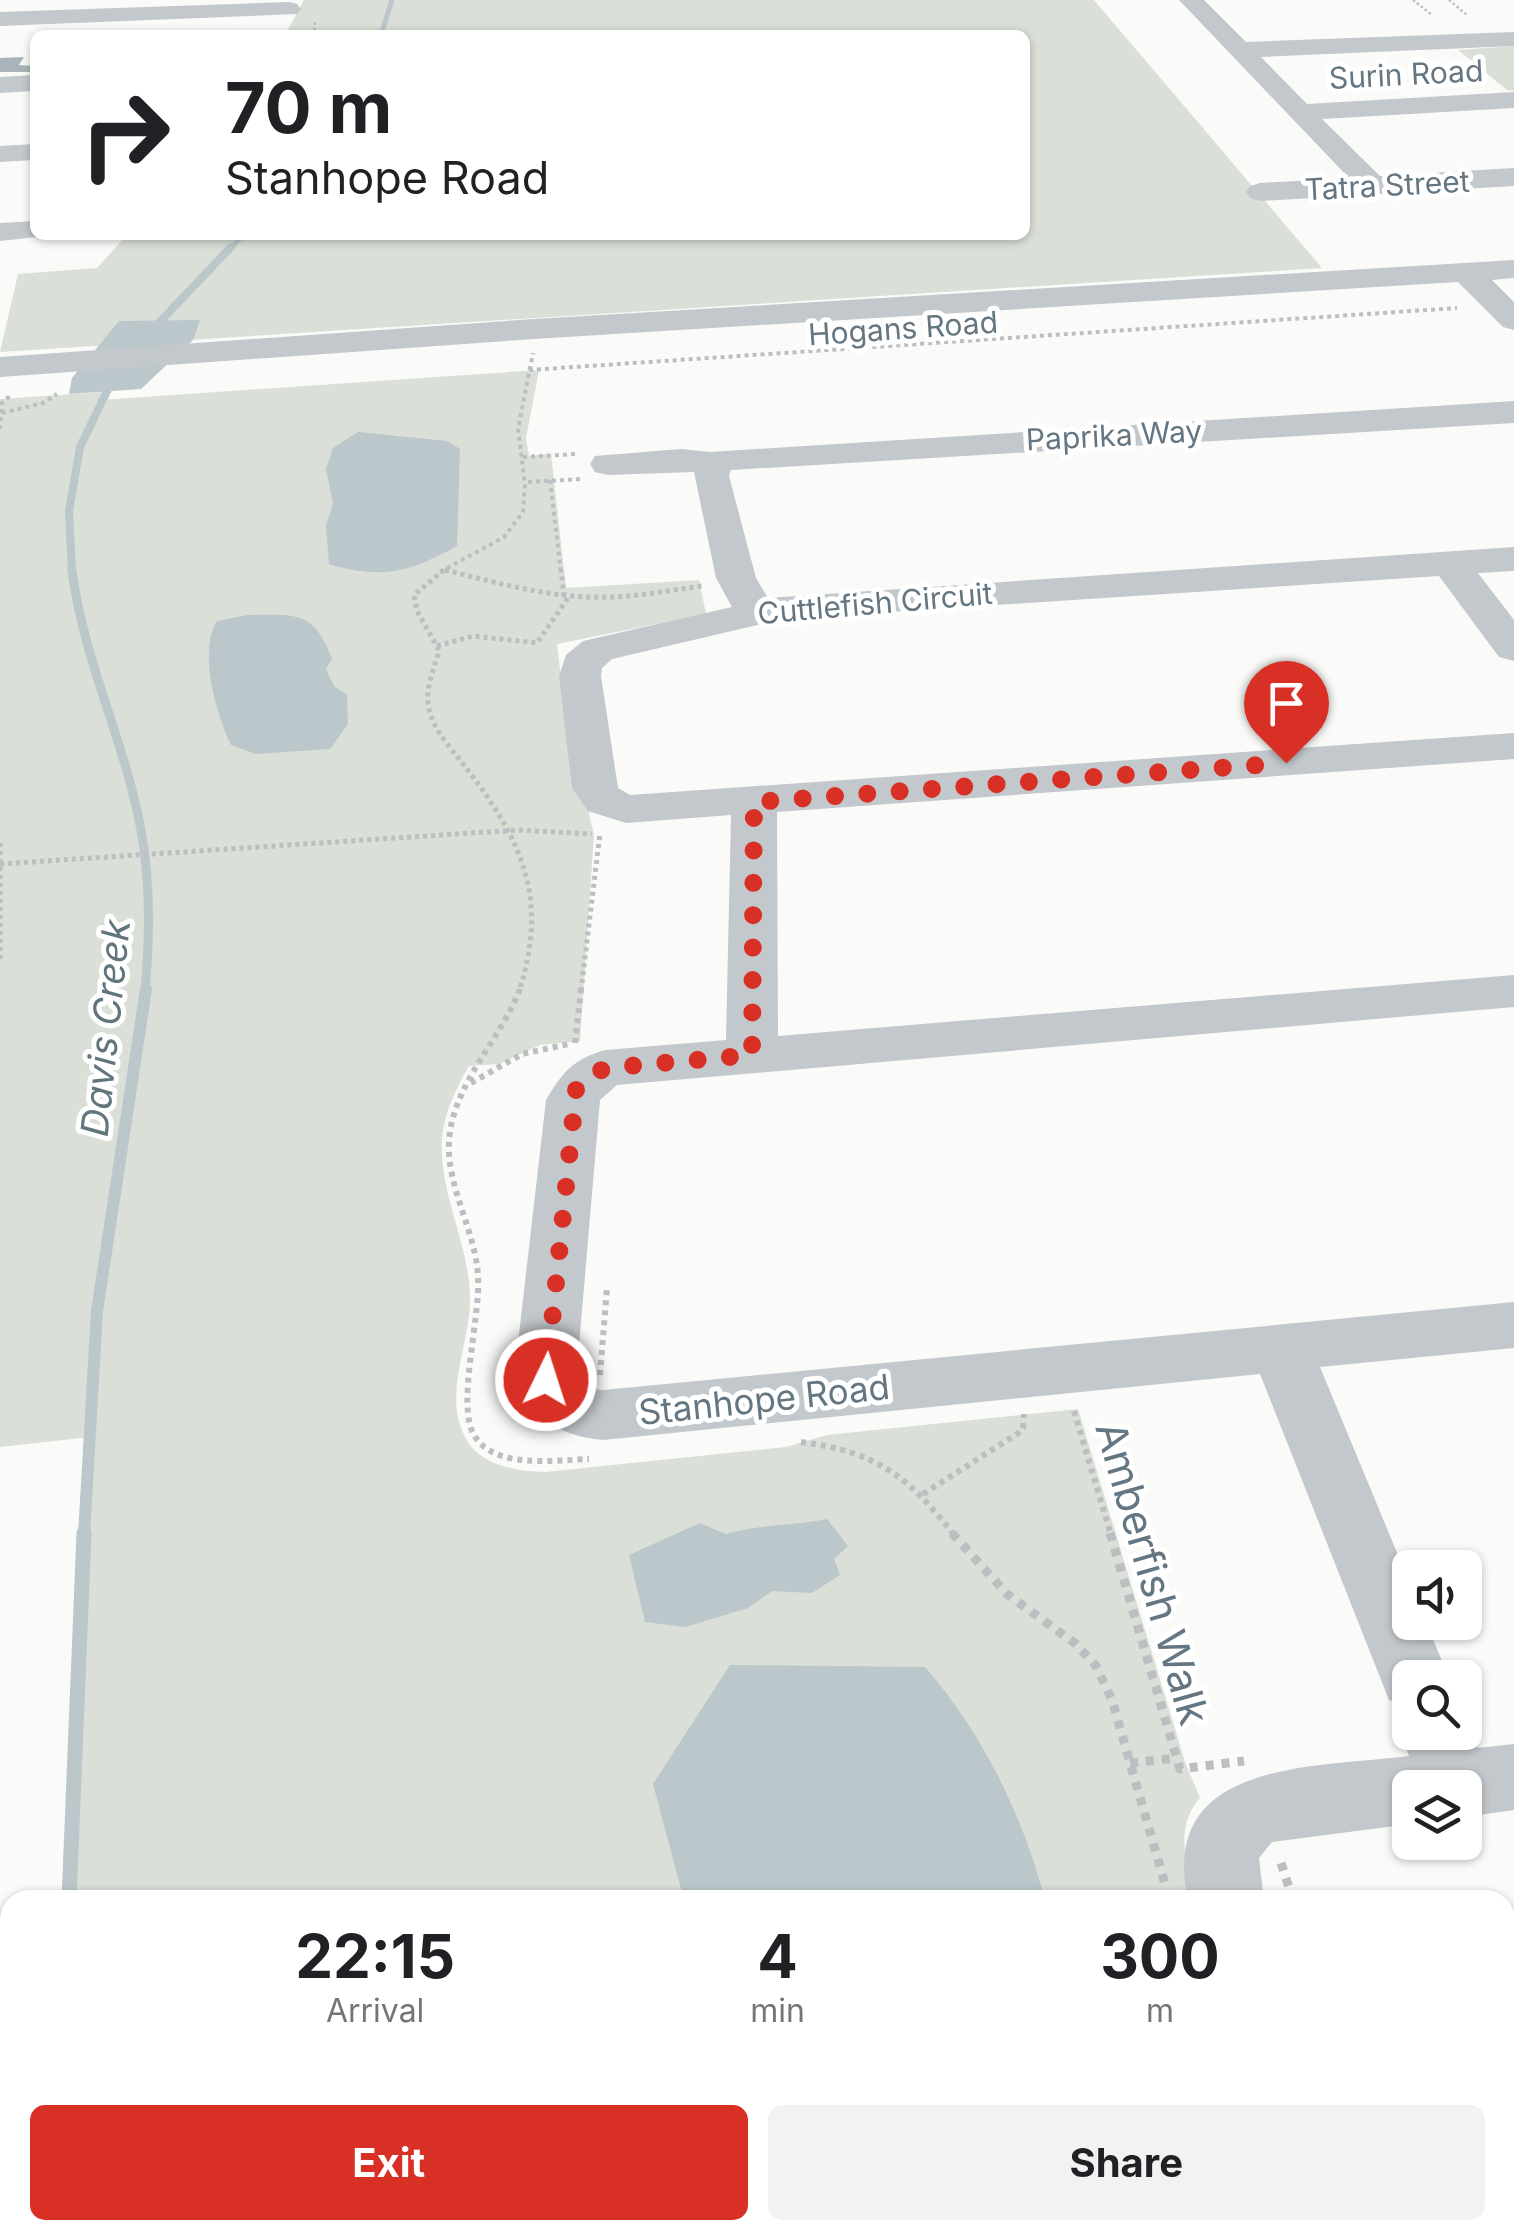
<!DOCTYPE html>
<style>
body{margin:0;font-family:Inter,sans-serif;background:#f2f2f2;color:#202124;height:100vh;display:flex;flex-direction:column;font-size:38px;white-space:nowrap}
*{box-sizing:border-box;margin:0}
p{font-size:32px;color:#757577}
.icon{flex:none;width:55px;height:55px;fill:none;stroke:currentColor;stroke-width:2;stroke-linecap:round;stroke-linejoin:round}
.map{position:relative;flex:1;overflow:hidden}
.drawer{position:absolute;left:0px;top:1890px;width:1515px;height:350px;display:flex;flex-direction:column;background:#fff;border-radius:30px 30px 0 0;box-shadow:0 2px 8px #0004}
.drawer>*{flex:none}
.banner{position:absolute;left:30px;top:30px;width:1000px;height:210px;border-radius:15px;box-shadow:0 2px 8px #0004;background:#fff;color:#202124;overflow:hidden}
.buttons{position:absolute;left:1392px;top:1550px;display:grid;gap:20px}
.buttons a{display:grid;place-items:center;width:90px;height:90px;border-radius:15px;background:#fff;box-shadow:0 2px 8px #0004;font-size:50px}
.pin{position:absolute;display:grid;place-items:center;width:85px;height:85px;color:#fff;margin:-102px -42px;border-radius:50% 50% 50% 0;rotate:-45deg;box-shadow:0 0 10px #0007}
.pin .icon{rotate:45deg}
.me{position:absolute;width:110px;margin:-55px;rotate:4deg;stroke-linejoin:round;filter:drop-shadow(0 0 8px #0008)}
.turn{display:flex;align-items:center;gap:35px;height:210px;padding:0 30px;font-size:45px}
.turn .icon{width:130px;height:130px;stroke-width:2.5}
.turn b{display:block;font-size:70px;line-height:85px}
.eta{display:flex;justify-content:space-evenly;align-items:center;height:170px;text-align:center}
.eta b{font-size:60px;font-weight:700;line-height:70px}
.button{display:flex;gap:20px;margin-top:auto;padding:20px 30px}
.button a{flex:1;height:115px;border-radius:15px;background:#d93025;color:#fff;font-size:40px;font-weight:700;line-height:115px;text-align:center}
.button a+a{background:#f2f2f2;color:#202124}
.map>svg:first-child{display:block}
</style>
<div class="map">
<svg width="1514" height="2240" viewBox="0 0 1514 2240">
<rect width="100%" height="100%" fill="#fafaf8"/>
<path fill="#dadfd7" d="M304,0H1094L1322,268L0,352L18,274L97,268L127,235H1025V35H285Z
M1514,46V91L1507,90L1458,50Z
M539,370L526,438L529,456L551,454L566,588L699,580L706,614L557,644L565,712L594,835L580,1041L540,1045L499,1064L469,1066C456,1089 445,1111 442,1137C438,1194 471,1246 470,1302C469,1346 443,1396 465,1437C480,1466 516,1471 545,1472L786,1447L827,1435L1078,1409L1185,1762L1200,1798C1173,1829 1187,1865 1197,1900H69L90,1437L0,1447V399L104,392L100,400Z
M64,2230H1293L1296,2240H63Z"/>
<path fill="#bbc7cb" d="M200,320L193,340L141,389L69,394L72,378L119,321Z
M358,432L447,441L460,449L457,546C410,572 382,580 329,564L326,525L333,504L326,469L333,448Z
M248,615C296,615 314,610 332,659L326,669L334,686L347,695L348,724L330,749L256,754L231,745C216,713 198,652 217,621Z
M827,1519L848,1546L834,1559L840,1575L812,1593L772,1591L748,1608L685,1627L645,1622L629,1555L700,1523L726,1534C759,1524 793,1526 827,1519Z
M730,1665L925,1667C982,1732 1023,1816 1045,1900H684L653,1784Z
M788,2230H1094V2240H789Z"/>
<g fill="none" stroke-linecap="round" stroke-linejoin="round">
<path stroke="#bbc7cb" stroke-width="5" d="M381,35L392,0
M229,250L243,235"/>
<path stroke="#bbc7cb" stroke-width="8" d="M153,329L231,247
M72,572L69,511L80,447L111,383"/>
<path stroke="#bbc7cb" stroke-width="9" d="M72,570C83,659 125,742 141,830C151,884 150,937 145,991"/>
<path stroke="#bbc7cb" stroke-width="12" d="M84,1535L97,1311L146,989"/>
<path stroke="#bbc7cb" stroke-width="15" d="M69,1900L84,1533
M63,2240L64,2230"/>
</g>
<path fill="#aab3b9" d="M24,57L19,65L35,66V72H0V58Z"/>
<g fill="none" stroke-linecap="round" stroke-linejoin="round">
<path stroke="#bbbfc2" stroke-width="2.5" stroke-dasharray="2.5 2.5" stroke-linecap="butt" d="M1413,0L1432,15
M1449,0L1467,15
M314,35L315,21"/>
<path stroke="#bbbfc2" stroke-width="4" stroke-dasharray="4 4" stroke-linecap="butt" d="M529,370L1457,308
M2,413L43,403L57,394
M0,429L2,403L11,395
M523,457L577,454
M550,480L561,572
M528,482L581,479
M445,570L455,572
M440,572L504,537L523,512L525,485L518,429L533,353"/>
<path stroke="#bbbfc2" stroke-width="5" stroke-dasharray="4 4" stroke-linecap="butt" d="M444,570L414,595L417,611L439,650C435,667 426,685 428,703C431,729 452,749 467,769C523,842 549,900 519,991
M445,570C501,584 558,600 616,597C645,595 673,590 702,586
M437,646L473,636L537,643L568,598L564,595L561,570
M0,843V960
M0,864L517,830L592,834
M581,991L600,833"/>
<path stroke="#bbbfc2" stroke-width="6" stroke-dasharray="5 5" stroke-linecap="butt" d="M520,989C502,1036 461,1076 451,1126C440,1178 475,1225 478,1276C481,1315 456,1406 474,1435C494,1470 556,1460 589,1459
M575,1043L581,989
M471,1083L522,1054L569,1044
M600,1375L607,1288
M1074,1411L1111,1535
M801,1442C877,1452 908,1476 954,1535
M923,1494L1017,1434L1023,1428L1024,1414"/>
<path stroke="#bbbfc2" stroke-width="9" stroke-dasharray="8 8" stroke-linecap="butt" d="M952,1533L1007,1594L1076,1644L1096,1666L1112,1700L1165,1884
M1110,1533L1180,1769L1244,1761
M1130,1763L1177,1758
M1281,1863L1293,1900
M1402,2230L1406,2240"/>
<path fill="#c3c8cc" fill-rule="evenodd" d="M1179,0H1204L1246,42L1514,32V46L1261,57L1307,104L1514,92V108L1322,119L1380,176L1514,168V186L1260,201L1250,198L1246,192L1250,186L1260,183L1349,178Z
M289,2L297,4L301,9L297,14L0,26V12Z
M35,75V91L0,93V77Z
M35,144V160L0,162V146Z
M35,221V235L46,236L0,241V223Z
M1514,260V278L1492,280L1514,302V330L1503,327L1458,282L534,339L0,377V357L534,319Z
M1514,401V423L731,470L729,476L756,578L768,598L1514,547V571L1478,573L1514,620V661L1499,657L1439,576L783,619L612,659L602,668L601,676L618,788L630,795L1514,733V759L777,812L778,1036L1514,975V1007L617,1085L600,1100L577,1369C580,1384 589,1389 603,1390L1514,1302V1348L1320,1367L1410,1584V1622H1426L1449,1678H1410V1708L1389,1700L1260,1374L603,1440C559,1436 522,1415 515,1369L546,1100C562,1073 573,1059 605,1050L726,1040L731,815L626,823L588,811L572,788L559,676L566,655L583,641L732,607L716,578L694,472L608,475L595,472L590,464L595,456L681,449L710,452Z
M1410,1710V1732H1465V1717L1478,1748L1514,1744V1810L1465,1817V1788H1410V1824L1272,1842L1259,1858L1264,1900H1188C1157,1759 1315,1768 1409,1756L1400,1732Z
M1282,2230H1368L1371,2240H1285Z"/>
</g>
<g fill="none" stroke-linecap="round" stroke-linejoin="round">
<path stroke="#d93025" stroke-width="18" stroke-dasharray="0 32.4" d="M546,1380L576,1090L593,1074L606,1068L752,1055L754,802L1286,763"/>
</g>
<g text-anchor="middle" dominant-baseline="central" stroke-width="10" stroke-linejoin="round" paint-order="stroke">
<g font-size="30" fill="#657683" stroke="#fff">
<text transform="translate(1406 74) rotate(-3)">Surin Road</text>
<text transform="translate(1387 185) rotate(-3)">Tatra Street</text>
<text transform="translate(903 328) rotate(-4)">Hogans Road</text>
<text transform="translate(1114 435) rotate(-3)">Paprika Way</text>
<text transform="translate(875 603) rotate(-5)">Cuttlefish Circuit</text>
</g>
<g font-size="35" fill="#657683" stroke="#fff">
<text transform="translate(764 1399) rotate(-6)">Stanhope Road</text>
</g>
<g font-size="38" font-style="italic" fill="#60757c" stroke="#fff">
<text transform="translate(105 1028) rotate(-84)">Davis Creek</text>
</g>
<g font-size="42" fill="#657683" stroke="#fff">
<text transform="translate(1153 1573) rotate(74)">Amberfish Walk</text>
</g>
</g>
</svg>
<div class="buttons">
<a><svg class="icon" aria-label="sound" viewBox="0 0 24 24"><path d="M4 9h4l5-4v14l-5-4H4zM17 9q2 3 0 6"/></svg></a>
<a><svg class="icon" aria-label="search" viewBox="0 0 24 24"><circle cx="10" cy="10" r="6"/><path d="M15 15l6 6"/></svg></a>
<a><svg class="icon" aria-label="layers" viewBox="0 0 24 24"><path d="M12 4l9 5-9 5-9-5zM3 14l9 5 9-5"/></svg></a>
</div>
<div class="pin" style="left:1286px;top:763px;background:#d93025"><svg class="icon" aria-label="arrive" viewBox="0 0 24 24"><path d="M6 21V4h12l-3 4 3 4H6"/></svg></div>
<svg class="me" style="left:546px;top:1380px" viewBox="-20 -20 40 40"><circle r="17" fill="#d93025" stroke="#fff" stroke-width="3"/><path d="M0-11L8 9 0 5-8 9z" fill="#fff"/></svg>
<div class="banner">
<div class="turn"><svg class="icon" aria-label="right" viewBox="0 0 24 24"><path d="M7 20v-9h11M14 6l5 5-5 5"/></svg><div><b>70 m</b>Stanhope Road</div></div>
</div>
<section class="drawer">
<div class="eta">
<div><b>22:15</b><p>Arrival</p></div>
<div><b>4</b><p>min</p></div>
<div><b>300</b><p>m</p></div>
</div>
<div class="button"><a>Exit</a><a>Share</a></div>
</section>
</div>
